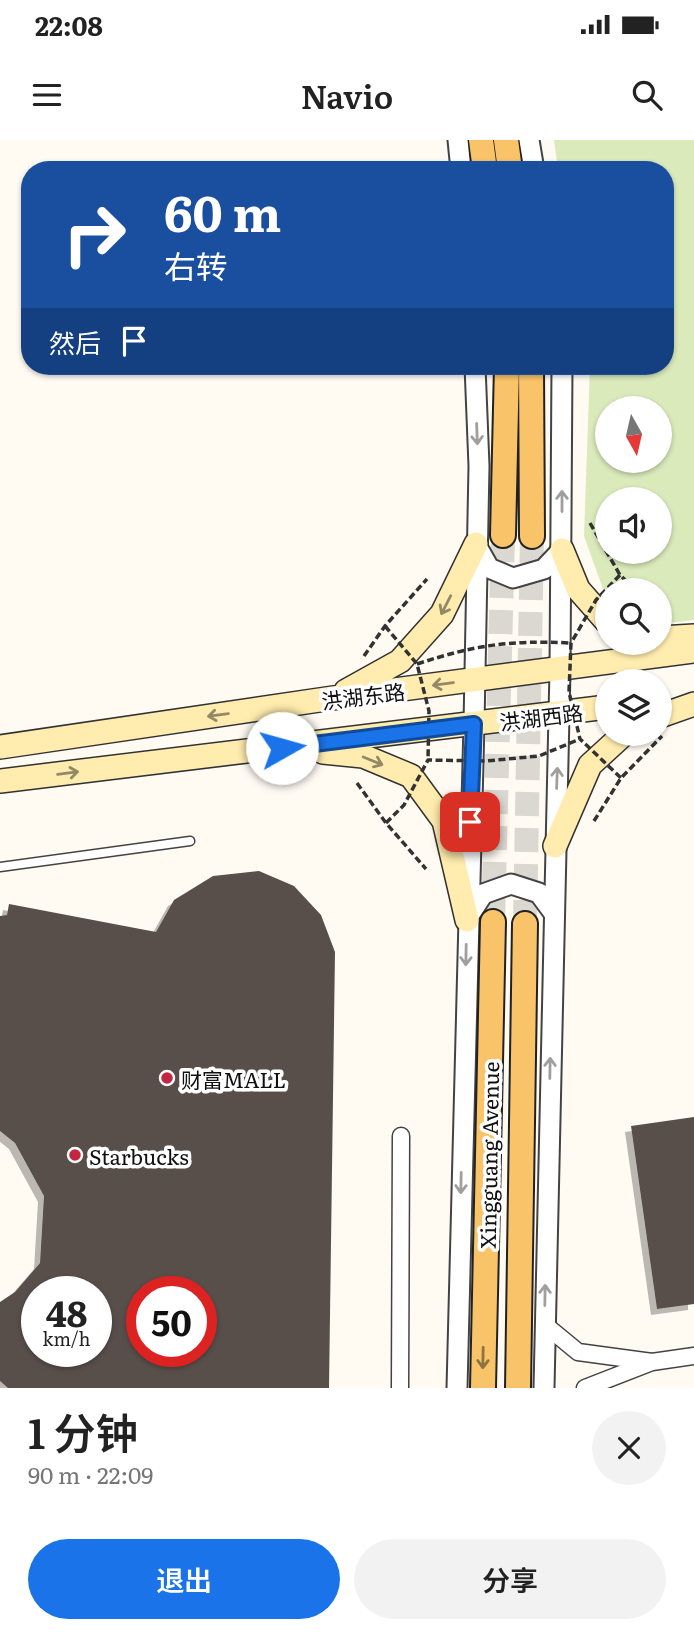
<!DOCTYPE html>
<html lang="zh">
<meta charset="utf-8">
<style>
body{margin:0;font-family:Literata,"Noto Sans SC",serif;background:#f2f2f2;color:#222;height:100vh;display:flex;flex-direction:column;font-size:26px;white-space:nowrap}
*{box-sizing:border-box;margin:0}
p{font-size:23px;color:#767676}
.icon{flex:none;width:38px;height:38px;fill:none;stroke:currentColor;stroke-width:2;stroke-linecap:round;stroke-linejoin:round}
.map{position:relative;height:1248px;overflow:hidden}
.sheet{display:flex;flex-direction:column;background:#fff;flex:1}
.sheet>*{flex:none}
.top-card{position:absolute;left:21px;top:21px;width:653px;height:214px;border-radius:28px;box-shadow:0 2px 5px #0004;background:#1a4fa0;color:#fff;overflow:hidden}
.needle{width:46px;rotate:172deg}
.controls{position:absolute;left:595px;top:256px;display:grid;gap:14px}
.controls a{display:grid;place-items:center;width:77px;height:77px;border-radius:50%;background:#fff;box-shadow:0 2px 5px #0004;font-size:35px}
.speed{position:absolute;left:21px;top:1136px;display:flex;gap:14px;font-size:35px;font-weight:700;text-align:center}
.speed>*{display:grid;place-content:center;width:91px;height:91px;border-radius:50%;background:#fff;box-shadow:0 2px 5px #0004;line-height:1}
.speed small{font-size:18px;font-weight:400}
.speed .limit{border:10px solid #d22;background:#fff;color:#111}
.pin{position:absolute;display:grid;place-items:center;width:60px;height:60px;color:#fff;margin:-30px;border-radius:14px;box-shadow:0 4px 10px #0006}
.me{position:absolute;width:77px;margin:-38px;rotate:83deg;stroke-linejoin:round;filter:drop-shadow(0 0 5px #0008)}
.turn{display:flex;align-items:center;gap:24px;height:147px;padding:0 28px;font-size:32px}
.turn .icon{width:91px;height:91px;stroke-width:2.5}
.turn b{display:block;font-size:49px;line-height:60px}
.then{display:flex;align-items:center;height:66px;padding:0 28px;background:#0003;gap:14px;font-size:26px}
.round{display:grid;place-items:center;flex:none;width:74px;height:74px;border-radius:37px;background:#f2f2f2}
.overview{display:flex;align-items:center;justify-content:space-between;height:119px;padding:0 28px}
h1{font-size:42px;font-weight:600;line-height:52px}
.action{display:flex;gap:14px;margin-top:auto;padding:14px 28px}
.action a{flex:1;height:80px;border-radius:42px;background:#1a73e8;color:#fff;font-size:28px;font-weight:600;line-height:80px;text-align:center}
.action a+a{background:#f2f2f2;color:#222}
.status{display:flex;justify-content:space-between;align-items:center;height:49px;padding:0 35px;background:#fff;direction:ltr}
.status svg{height:19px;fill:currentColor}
header{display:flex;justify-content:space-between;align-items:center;height:91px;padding:0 28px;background:#fff;font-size:32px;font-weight:600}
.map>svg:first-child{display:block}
</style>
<div class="status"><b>22:08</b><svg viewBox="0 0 49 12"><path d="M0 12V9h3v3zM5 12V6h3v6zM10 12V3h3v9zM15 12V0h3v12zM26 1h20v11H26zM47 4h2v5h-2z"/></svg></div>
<header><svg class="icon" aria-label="menu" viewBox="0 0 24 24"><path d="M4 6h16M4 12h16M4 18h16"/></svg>Navio<svg class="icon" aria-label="search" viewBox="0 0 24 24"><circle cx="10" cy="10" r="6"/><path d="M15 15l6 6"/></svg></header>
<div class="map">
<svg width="694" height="1248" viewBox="0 0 694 1248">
<defs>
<filter id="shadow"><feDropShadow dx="-6" dy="6" stdDeviation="0" flood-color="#0004"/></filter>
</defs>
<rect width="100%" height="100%" fill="#fffbf3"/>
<path fill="#daeabb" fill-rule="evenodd" d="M554,0H694V480L660,484V450L603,449L584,396L590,226H665V30H558ZM607,268H660V320H607ZM607,359H660V411H607Z"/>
<path fill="#594f4c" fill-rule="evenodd" filter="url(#shadow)" d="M259,731L294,746L321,775L335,812L329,1248H8L0,1241V1162L15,1152L40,1123L44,1056L15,1003L0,991V776L7,775L9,764L156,792L174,760L213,736ZM37,1152H96V1211H37ZM142,1152H201V1211H142Z
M694,977V1164L657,1169L631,986Z"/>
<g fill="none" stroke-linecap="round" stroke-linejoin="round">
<path stroke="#dbd8d1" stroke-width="24" stroke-dasharray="24 12" stroke-linecap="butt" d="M493,782L503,395
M525,784L532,396"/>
<g stroke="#434343" stroke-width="11">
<path id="service" d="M0,727L190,701"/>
</g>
<g stroke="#434343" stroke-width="19">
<path id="minor" d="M544,1184L578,1212L652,1222
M400,1248L401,996
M585,1248L652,1222L694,1216"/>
</g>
<g stroke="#434343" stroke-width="23">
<path id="tertiary" d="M458,0L461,30
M529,0L534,30
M476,405L489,428L513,438L544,429L562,410
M468,777L483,754L511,744L539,753L553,772
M457,1248L474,584L479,326L475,226
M544,1248L560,530L562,226"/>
</g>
<g stroke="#323232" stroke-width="26">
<path id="secondary" d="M562,410L578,449L607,482
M660,498L694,496
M346,551L400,521L442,474L476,404
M660,576L694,564
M0,607L333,558L694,511
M323,612L363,616L411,636L444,681L467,780
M0,641L607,567
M555,706L590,625L625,593"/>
</g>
<g stroke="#212121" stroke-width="28">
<path id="primary" d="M481,0L485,30
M506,0L510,30
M531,226L532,396
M503,395L507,226
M483,1248L493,782
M518,1248L525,784"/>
</g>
<path stroke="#323232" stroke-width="3.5" stroke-dasharray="7 3.5" stroke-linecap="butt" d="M590,383L620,435L635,450
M364,516L385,486L427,439
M357,643L386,683L426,729
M594,681L621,638L662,596"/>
<use href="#service" stroke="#fff" stroke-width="8"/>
<use href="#minor" stroke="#fff" stroke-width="16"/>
<use href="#tertiary" stroke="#fff" stroke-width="19"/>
<use href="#secondary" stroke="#ffecae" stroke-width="23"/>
<use href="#primary" stroke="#f9c369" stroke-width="24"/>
<path stroke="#323232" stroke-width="3.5" stroke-dasharray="7 3.5" stroke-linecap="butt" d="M620,435L596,460L571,503L569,552L580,599L621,638
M385,486L417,524L429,571L428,620
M417,524C475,505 509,500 570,503
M386,683L404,665L428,620L486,621L539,616L580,599"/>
</g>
<defs><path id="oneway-shaft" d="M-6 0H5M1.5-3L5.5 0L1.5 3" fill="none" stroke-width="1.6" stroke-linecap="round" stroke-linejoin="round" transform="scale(1.75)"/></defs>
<g stroke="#9f9f9f">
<use href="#oneway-shaft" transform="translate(477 294) rotate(88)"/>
<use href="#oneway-shaft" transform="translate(562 361) rotate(-90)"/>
<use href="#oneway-shaft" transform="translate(557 638) rotate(-88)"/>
<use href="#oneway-shaft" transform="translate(466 815) rotate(91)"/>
<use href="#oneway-shaft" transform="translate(550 928) rotate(-89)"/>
<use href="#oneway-shaft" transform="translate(461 1043) rotate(91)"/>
<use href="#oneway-shaft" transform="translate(545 1155) rotate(-89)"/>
</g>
<g stroke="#938967">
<use href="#oneway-shaft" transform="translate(446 465) rotate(117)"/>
<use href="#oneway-shaft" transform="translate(443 544) rotate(173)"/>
<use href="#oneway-shaft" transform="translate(218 575) rotate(172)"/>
<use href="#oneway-shaft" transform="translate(373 621) rotate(22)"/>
<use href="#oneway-shaft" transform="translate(68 633) rotate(-7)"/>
</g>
<use stroke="#907241" href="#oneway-shaft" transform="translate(483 1218) rotate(91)"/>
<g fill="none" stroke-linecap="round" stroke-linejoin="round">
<g stroke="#114b97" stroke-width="18">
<path id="route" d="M282,608L474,584L470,682"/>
</g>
<use href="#route" stroke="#1a73e8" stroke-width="12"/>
</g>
<g fill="#c22641" stroke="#fff" stroke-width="2.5">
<circle cx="167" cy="938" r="7"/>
<circle cx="75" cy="1015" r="7"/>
</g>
<g text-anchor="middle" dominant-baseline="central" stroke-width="7" stroke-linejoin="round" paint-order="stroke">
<g font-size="21" fill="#101010" stroke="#fff">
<text transform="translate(363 555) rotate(-7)">洪湖东路</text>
<text transform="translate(541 576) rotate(-7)">洪湖西路</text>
<text transform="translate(488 1015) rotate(-89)">Xingguang Avenue</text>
</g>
<g font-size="21" fill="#101010" stroke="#fff" text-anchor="start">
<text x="181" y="938">财富MALL</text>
<text x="89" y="1015">Starbucks</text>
</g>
</g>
</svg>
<div class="controls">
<a><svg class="needle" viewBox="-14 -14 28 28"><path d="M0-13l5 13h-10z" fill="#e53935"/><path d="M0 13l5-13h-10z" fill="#767676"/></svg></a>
<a><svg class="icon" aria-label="sound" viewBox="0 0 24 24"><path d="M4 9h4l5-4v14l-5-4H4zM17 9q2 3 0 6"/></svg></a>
<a><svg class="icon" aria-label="search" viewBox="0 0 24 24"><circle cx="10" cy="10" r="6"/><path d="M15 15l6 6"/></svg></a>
<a><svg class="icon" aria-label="layers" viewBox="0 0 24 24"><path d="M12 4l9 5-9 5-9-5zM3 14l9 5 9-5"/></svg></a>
</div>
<div class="speed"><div>48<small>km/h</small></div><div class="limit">50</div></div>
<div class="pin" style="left:470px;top:682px;background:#d93025"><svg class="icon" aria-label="arrive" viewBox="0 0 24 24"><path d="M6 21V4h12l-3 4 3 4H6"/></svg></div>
<svg class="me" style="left:282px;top:608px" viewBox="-20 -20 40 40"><circle r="19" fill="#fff"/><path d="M0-13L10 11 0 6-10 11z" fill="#1a73e8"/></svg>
<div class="top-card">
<div class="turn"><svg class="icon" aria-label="right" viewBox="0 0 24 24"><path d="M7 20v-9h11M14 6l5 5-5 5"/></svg><div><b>60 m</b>右转</div></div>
<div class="then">然后<svg class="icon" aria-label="arrive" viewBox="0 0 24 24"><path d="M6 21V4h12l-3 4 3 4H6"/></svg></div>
</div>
</div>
<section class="sheet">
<div class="overview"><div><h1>1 分钟</h1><p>90 m · 22:09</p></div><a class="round"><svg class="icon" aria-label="close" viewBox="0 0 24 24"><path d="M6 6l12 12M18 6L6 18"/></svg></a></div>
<div class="action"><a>退出</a><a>分享</a></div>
</section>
